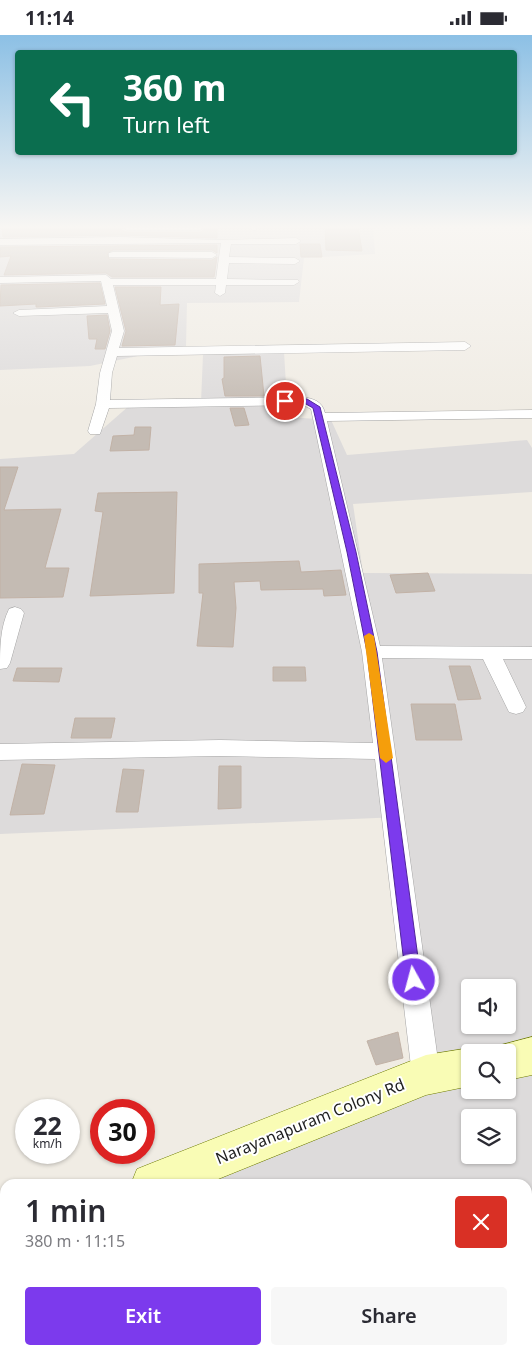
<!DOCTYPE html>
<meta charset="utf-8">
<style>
body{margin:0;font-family:"Noto Sans",sans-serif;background:#f7f7f7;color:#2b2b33;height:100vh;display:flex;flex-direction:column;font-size:19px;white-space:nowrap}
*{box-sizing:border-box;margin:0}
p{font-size:16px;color:#7c7c81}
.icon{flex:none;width:28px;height:28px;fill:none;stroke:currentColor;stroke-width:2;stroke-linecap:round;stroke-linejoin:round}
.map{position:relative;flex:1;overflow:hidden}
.drawer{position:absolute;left:0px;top:1144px;width:532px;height:176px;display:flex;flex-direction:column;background:#fff;border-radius:15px 15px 0 0;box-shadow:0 1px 4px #0004}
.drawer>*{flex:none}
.hud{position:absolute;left:15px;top:15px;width:502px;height:105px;border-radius:5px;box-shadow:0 1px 4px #0004;background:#0b6e4f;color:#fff;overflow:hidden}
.buttons{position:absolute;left:461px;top:944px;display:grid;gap:10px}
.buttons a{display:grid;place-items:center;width:55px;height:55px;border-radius:5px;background:#fff;box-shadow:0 1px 4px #0004;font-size:25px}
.speed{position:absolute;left:15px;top:1064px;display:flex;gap:10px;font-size:25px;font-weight:700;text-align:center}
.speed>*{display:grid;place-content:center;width:65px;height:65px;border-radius:50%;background:#fff;box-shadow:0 1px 4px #0004;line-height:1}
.speed small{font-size:12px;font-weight:400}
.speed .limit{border:8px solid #d22;background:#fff;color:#111}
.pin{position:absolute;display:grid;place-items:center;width:42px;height:42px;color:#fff;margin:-21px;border:2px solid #fff;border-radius:50%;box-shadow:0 1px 5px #0007}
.me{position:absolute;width:55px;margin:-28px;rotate:353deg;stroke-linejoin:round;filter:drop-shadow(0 0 4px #0008)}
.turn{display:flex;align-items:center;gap:18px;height:105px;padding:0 25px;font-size:22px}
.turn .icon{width:65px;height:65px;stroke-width:2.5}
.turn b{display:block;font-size:35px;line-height:42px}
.round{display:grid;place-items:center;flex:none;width:52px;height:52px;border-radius:5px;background:#f7f7f7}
.head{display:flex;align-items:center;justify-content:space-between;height:85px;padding:0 25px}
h1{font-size:30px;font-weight:600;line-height:38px}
.button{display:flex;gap:10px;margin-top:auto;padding:10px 25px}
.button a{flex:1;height:58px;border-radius:5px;background:#7c3aed;color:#fff;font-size:20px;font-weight:600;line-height:58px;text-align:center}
.button a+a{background:#f7f7f7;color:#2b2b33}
.status{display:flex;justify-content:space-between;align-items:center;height:35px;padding:0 25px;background:#fff;direction:ltr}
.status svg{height:14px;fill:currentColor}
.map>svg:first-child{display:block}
</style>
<div class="status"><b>11:14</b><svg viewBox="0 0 49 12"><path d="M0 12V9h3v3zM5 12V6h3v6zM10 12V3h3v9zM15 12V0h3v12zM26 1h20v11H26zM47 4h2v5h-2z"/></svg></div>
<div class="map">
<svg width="532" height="1319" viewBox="0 0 532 1319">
<rect width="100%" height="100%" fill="#f0ece4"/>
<path fill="#dddbdb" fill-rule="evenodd" d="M0,191H373L375,219L304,223L299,267L187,268L186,311L90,331L0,335Z
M284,317L288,382L331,385L347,420L527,405L532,413V457L353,469L363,538L532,539V1319H0V1231L5,1229V1315H528V1149H178L419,1037L399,782L0,799V424L74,419L130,370L201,367L203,320ZM470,952H508V990H470ZM470,1018H508V1055H470ZM470,1082H508V1120H470Z"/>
<path fill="#c4bbb3" stroke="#c2b2a6" d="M2,191H120L121,195L127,197H201L204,194H217V203L120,200L3,202Z
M325,191H358L362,216L326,215Z
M300,209H320L322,222H301Z
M217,210V218L212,215H113L107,218L109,224L212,225L217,222L214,242H112L106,238L4,240L11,221L0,222V212Z
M100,248L105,269L38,272H36V269L0,271L1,250Z
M115,252H161L160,270L179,269L175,310L122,311L126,296Z
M107,280L110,296L105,314H95L97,304H89L87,281Z
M260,321L264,361H225L222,344L224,343V322Z
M230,373H244L249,390L235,391Z
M135,392H151L149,415L110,416L113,401L134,400Z
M0,432H18L4,475L61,474L45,533H69L63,562L0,563Z
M177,457L174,558L90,561L103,477L95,476L98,458Z
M299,526L301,537L341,535L346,560L324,561L323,554L261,555L260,546L234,547L236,573L233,612L197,611L203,558H199V529Z
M428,538L435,556L396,558L390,540Z
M449,631H470L481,664L458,665Z
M273,632H305L306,646H273Z
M17,633H62L59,647L13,646Z
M411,669H455L462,705H416Z
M75,683H115L111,703H71Z
M22,729L55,730L44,779L10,780Z
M219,731H241V773L218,774Z
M123,734L144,735L138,777H116Z
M398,997L403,1023L376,1030L367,1006Z"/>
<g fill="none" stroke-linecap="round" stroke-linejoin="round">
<g stroke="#a5a5a5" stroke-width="1">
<path id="lane" d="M252,191H256V195H252Z"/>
</g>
<g stroke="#a5a5a5" stroke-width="1">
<path id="street" d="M205,191L201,195H127L122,192Z
M120,202L222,205L296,203L301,206L296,209H231L229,222L295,223L300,226L295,229L229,228L227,244L298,245L299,247L294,250H226L225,258L220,261L215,258L216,250H113L124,296L119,313L465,307L471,311L465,315L117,321L112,338L110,365L303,362C314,364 322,366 325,378L532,375V383L327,386L380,611L532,612V624H503L526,672L523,677L516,679L509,677L483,624L382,623L440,1040L436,1050L426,1054L416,1050L412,1040L375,724L220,721L0,725V709L220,705L373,708L362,617L311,374L303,370L109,373L100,399H90L88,396L96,369L100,338L112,296L108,278L19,281L13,278L19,275L107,271L101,246L0,248V242L106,240L111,244H216L221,208L0,210V204Z
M113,217H212L217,220L212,223L109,222V218Z
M15,572L21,574L24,578L10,628L7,633L0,634C0,614 0,592 9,574Z"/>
</g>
<g stroke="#6d7b00" stroke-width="1">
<path id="secondary" d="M532,1002V1040L508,1045V1018H492L494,1012Z
M470,1013L482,1018H470V1051L426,1060L206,1149H131L137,1134L152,1128L426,1020Z
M5,1188V1232L0,1234V1190Z"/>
</g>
<use href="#lane" fill="#fff" fill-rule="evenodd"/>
<use href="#street" fill="#fff" fill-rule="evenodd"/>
<use href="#secondary" fill="#f9fcb5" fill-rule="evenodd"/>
</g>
<linearGradient id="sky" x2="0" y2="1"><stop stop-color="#8cc0e5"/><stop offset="0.51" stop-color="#f8f6f3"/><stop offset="1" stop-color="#f8f6f3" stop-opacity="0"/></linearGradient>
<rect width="532" height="376" fill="url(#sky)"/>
<path fill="#7c3aed" stroke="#51269a" d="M285,364H307L320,372L356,517L377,617L421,945L419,950L414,952L409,950L406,945L367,617L347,517L313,373L306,369L282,368V365Z"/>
<path fill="#f59e0b" d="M369,598L374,601L393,723L386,728L380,723L364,601Z"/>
<g text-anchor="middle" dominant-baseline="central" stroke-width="4" stroke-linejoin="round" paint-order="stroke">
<g font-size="16" fill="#1e1e1e" stroke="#fff">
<text transform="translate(310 1086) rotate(-22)">Narayanapuram Colony Rd</text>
</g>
</g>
</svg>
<div class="buttons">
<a><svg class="icon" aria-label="sound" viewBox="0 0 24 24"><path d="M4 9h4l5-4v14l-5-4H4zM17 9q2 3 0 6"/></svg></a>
<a><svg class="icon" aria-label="search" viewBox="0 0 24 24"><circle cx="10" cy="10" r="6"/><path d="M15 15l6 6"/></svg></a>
<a><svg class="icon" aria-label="layers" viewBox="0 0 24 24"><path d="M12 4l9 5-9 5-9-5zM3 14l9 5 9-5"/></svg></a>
</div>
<div class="speed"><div>22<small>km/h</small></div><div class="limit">30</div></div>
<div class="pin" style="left:285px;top:366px;background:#d93025"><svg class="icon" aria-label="arrive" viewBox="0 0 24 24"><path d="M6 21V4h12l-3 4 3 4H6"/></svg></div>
<svg class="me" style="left:414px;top:945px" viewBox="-20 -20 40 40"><circle r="17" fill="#7c3aed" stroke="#fff" stroke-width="3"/><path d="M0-11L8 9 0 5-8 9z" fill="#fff"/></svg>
<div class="hud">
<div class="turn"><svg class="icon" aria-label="left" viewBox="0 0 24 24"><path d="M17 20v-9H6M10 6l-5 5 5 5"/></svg><div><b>360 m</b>Turn left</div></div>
</div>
<section class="drawer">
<div class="head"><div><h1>1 min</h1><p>380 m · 11:15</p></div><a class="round" style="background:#d93025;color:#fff"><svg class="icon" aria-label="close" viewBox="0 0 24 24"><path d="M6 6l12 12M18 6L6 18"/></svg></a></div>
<div class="button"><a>Exit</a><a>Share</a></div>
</section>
</div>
